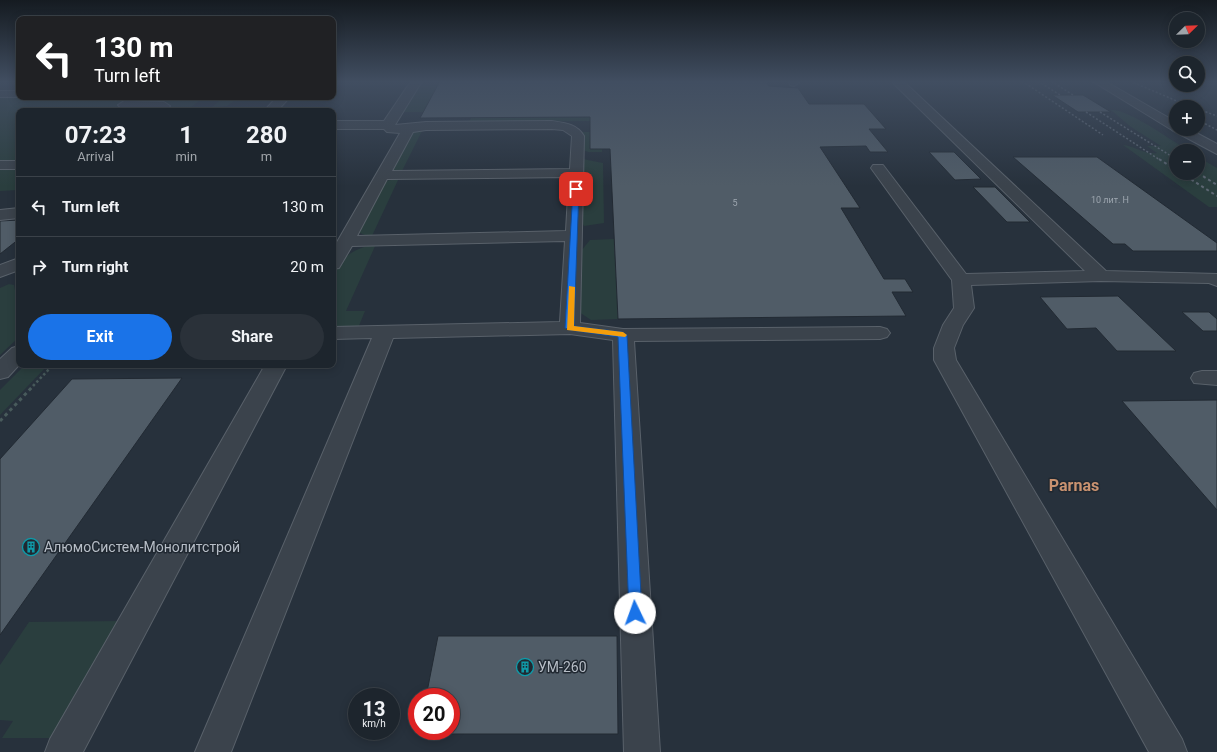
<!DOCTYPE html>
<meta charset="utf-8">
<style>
body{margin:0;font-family:Roboto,sans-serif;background:#2a3139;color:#f1f3f6;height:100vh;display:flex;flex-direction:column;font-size:15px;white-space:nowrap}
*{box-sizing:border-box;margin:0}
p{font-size:13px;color:#a0a5aa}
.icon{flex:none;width:22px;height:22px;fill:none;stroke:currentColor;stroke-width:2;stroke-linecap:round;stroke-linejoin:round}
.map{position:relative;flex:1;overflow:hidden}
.panel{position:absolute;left:16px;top:108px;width:320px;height:260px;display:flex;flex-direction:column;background:#1d252d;border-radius:8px;box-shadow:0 2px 10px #0003,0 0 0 1px #3b4249}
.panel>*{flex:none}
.guide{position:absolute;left:16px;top:16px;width:320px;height:84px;border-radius:8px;box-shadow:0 2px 10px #0003,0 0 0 1px #3b4249;background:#202124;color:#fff;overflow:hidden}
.needle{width:26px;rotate:67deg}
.tools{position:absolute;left:1169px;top:12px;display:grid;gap:8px}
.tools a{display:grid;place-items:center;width:36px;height:36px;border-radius:50%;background:#1d252d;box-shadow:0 2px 10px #0003,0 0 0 1px #3b4249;font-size:20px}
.speed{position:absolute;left:348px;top:688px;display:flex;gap:8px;font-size:20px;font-weight:700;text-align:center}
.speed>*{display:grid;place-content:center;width:52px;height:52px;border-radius:50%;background:#1d252d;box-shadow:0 2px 10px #0003,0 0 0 1px #3b4249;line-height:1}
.speed small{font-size:10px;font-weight:400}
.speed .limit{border:6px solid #d22;background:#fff;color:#111}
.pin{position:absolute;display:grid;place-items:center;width:34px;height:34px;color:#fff;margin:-17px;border-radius:8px;box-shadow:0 2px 6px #0006}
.me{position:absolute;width:44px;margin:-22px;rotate:357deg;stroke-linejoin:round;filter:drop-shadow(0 0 3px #0008)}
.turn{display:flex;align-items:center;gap:14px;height:84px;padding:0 12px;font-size:18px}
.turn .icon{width:52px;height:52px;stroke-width:2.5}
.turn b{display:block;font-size:28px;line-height:34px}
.eta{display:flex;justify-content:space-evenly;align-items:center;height:68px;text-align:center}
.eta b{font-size:24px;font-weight:700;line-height:28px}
.action{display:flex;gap:8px;margin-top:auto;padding:8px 12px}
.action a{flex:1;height:46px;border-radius:24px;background:#1a73e8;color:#fff;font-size:16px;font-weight:700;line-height:46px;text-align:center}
.action a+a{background:#2a3139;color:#f1f3f6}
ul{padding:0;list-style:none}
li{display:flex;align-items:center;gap:12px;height:60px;padding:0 12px;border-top:1px solid #3b4249}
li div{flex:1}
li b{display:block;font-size:15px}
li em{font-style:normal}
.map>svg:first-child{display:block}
</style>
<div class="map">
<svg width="1217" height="752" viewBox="0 0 1217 752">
<rect width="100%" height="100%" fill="#27313c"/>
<path fill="#2a3e3e" d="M420,85L438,86L424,112H402Z
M0,95L43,97L41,99H53L57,97L133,98L112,111H19V164H0Z
M141,97H204L186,111H161L169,105L135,104L133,102Z
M224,97H240L227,106L211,108Z
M1111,110C1129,109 1172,141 1189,151H1176V173H1198V157L1217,168V207H1209L1123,145C1135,146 1145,155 1157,153L1147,146H1161L1131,127Z
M590,117V121L469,122L471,118Z
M416,131H422L402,171L399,173L392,170L412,133Z
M583,132H590V149H602V152H588L583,150Z
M583,159L603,163L604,223L584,226L581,221Z
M0,167H19V190L0,191Z
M399,178L371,238L358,232L386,181Z
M614,239L618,319L591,320L579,312L581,251L590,240Z
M376,244L346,311H365L358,328H333C333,286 325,254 376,244Z
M9,284L14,285L15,290L19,285V337L0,355V288Z
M25,365H48L0,415V390Z
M207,365H266L264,368L205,369Z
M122,621L55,738H2L13,721L0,720V665L29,622Z"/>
<path fill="#505c67" stroke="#222a33" d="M440,81H766L769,86L798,88L809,104H864L886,129H869L888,152H870L866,146L820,147L860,208H841L884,279H905L913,292H892L906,316L618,319L610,149H590V117L420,118Z
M1052,95H1083L1111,112H1078Z
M929,152H954L981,179L955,180Z
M1013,157H1097L1217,243V251H1133L1125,244H1113Z
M973,187H995L1030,222H1007Z
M19,220V239L0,254V221Z
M1118,296L1176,351H1117L1096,328L1067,329L1040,297Z
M1182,312H1209L1217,319V331H1203Z
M182,378L0,635V459L72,379Z
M1217,400V510L1122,401Z
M438,636H617L618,734H451V697H426Z"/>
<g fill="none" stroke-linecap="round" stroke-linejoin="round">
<g stroke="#59616a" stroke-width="2">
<path id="minor" d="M411,81H422L395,125L426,122L552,121C565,123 577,124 584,136L580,323L623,329L880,327L887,329L890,333L887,337L880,339L634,341L660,752H624L613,340L570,334L393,338L231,752H195L372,338L333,339V327L560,322L565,241L352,246L339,268L333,269V249L400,133L387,132L384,129H333V121H384ZM552,129L563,130L572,136L570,169L392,171L413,132L426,130ZM569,177L566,231L357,236L387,179Z
M788,81H799V83L794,86L790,85Z
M891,81H903L1106,271L1217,274V286L1209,283L1101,281L971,285L974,308L963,325L954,348L956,360L1182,739L1187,752H1149L934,360V348L943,325L954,308L952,280L871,168L873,165H883L966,274L1085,271Z
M1092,81H1105L1176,122V129H1189L1217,144V154L1172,130Z
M0,91H19V97H21H0Z
M277,97H290L277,111H264Z
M124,101L164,102L170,106L165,111L120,107L118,105Z
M0,161H19V169H0Z
M19,208V218L0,220V210Z
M19,258V270L0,277V265Z
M19,346V365L8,377L0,379V359L12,348Z
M265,365H287L83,752H45L50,739Z
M1202,371H1217V385L1194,383L1191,378L1194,373Z"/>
</g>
<path stroke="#495b5c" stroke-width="2.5" stroke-dasharray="2.5 2.5" stroke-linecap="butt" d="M33,386L53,365"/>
<path stroke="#495b5c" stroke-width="3" stroke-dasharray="3.5 3.5" stroke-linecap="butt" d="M0,421L34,385"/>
<use href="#minor" fill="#3b434c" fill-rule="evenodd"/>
<path stroke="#5d6773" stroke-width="1.5" stroke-dasharray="2 2" stroke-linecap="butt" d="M1022,81L1103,135
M1038,81L1060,95
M1051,81L1073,95
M1130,81L1191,107
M1198,109L1217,116
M1086,112L1160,160
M1100,112L1176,159
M1198,120L1217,130"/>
<path stroke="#5d6773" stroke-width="2" stroke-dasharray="3 3" stroke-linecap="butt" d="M1159,159L1176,170
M1181,173L1217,196
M1198,173L1217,185"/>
</g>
<linearGradient id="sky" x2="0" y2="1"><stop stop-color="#151b21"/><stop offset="0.44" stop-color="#414e61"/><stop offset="1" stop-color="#414e61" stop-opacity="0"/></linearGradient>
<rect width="1217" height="186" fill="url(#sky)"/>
<path fill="#1a73e8" stroke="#114b97" d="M576,187L579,189L574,326L622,332L627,335L642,613L640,617L635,619L631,617L629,613L618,337L570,330L565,328L573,189Z"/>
<path fill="#f59e0b" d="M569,286L575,287L574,326L623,332L627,335L625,337L567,330Z"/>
<defs>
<g id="building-ring" transform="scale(0.9)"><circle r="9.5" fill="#202831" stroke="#0f9aa8" stroke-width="1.5"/><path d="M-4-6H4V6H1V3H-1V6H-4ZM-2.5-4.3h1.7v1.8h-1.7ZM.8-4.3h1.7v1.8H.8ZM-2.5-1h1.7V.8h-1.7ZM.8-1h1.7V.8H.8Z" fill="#0f9aa8"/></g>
</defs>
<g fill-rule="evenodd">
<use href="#building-ring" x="31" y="547"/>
<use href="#building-ring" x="525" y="667"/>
</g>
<g text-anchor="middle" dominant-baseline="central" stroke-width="3" stroke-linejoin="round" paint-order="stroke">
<g font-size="9" fill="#9da6af">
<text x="1110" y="200">10 лит. Н</text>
<text x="735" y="203">5</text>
</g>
<g font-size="14" fill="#b7bec7" stroke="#202831" text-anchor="start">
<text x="44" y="547">АлюмоСистем-Монолитстрой</text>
<text x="538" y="667">УМ-260</text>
</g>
<g font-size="16" font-weight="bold" fill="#c99270" stroke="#202831">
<text x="1074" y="485">Parnas</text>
</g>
</g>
</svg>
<div class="tools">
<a><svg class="needle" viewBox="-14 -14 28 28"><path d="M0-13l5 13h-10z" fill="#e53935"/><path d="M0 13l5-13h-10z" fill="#a0a5aa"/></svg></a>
<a><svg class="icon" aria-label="search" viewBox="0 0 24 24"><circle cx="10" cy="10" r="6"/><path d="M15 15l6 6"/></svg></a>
<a>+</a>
<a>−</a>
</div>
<div class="speed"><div>13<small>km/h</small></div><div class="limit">20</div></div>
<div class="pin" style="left:576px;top:189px;background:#d93025"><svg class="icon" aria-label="arrive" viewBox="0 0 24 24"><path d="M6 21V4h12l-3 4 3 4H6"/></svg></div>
<svg class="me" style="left:635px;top:613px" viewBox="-20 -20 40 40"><circle r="19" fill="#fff"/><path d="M0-13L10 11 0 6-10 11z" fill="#1a73e8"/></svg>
<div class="guide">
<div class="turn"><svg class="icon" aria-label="left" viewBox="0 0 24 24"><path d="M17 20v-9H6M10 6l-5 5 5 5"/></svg><div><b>130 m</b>Turn left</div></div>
</div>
<section class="panel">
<div class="eta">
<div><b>07:23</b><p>Arrival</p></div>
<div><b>1</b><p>min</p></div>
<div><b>280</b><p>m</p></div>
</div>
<ul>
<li><svg class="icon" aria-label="left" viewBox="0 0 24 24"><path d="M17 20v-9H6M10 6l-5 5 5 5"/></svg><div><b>Turn left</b></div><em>130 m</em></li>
<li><svg class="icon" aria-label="right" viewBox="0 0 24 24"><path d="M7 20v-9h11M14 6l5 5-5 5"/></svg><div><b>Turn right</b></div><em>20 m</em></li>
</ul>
<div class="action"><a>Exit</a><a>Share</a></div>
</section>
</div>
